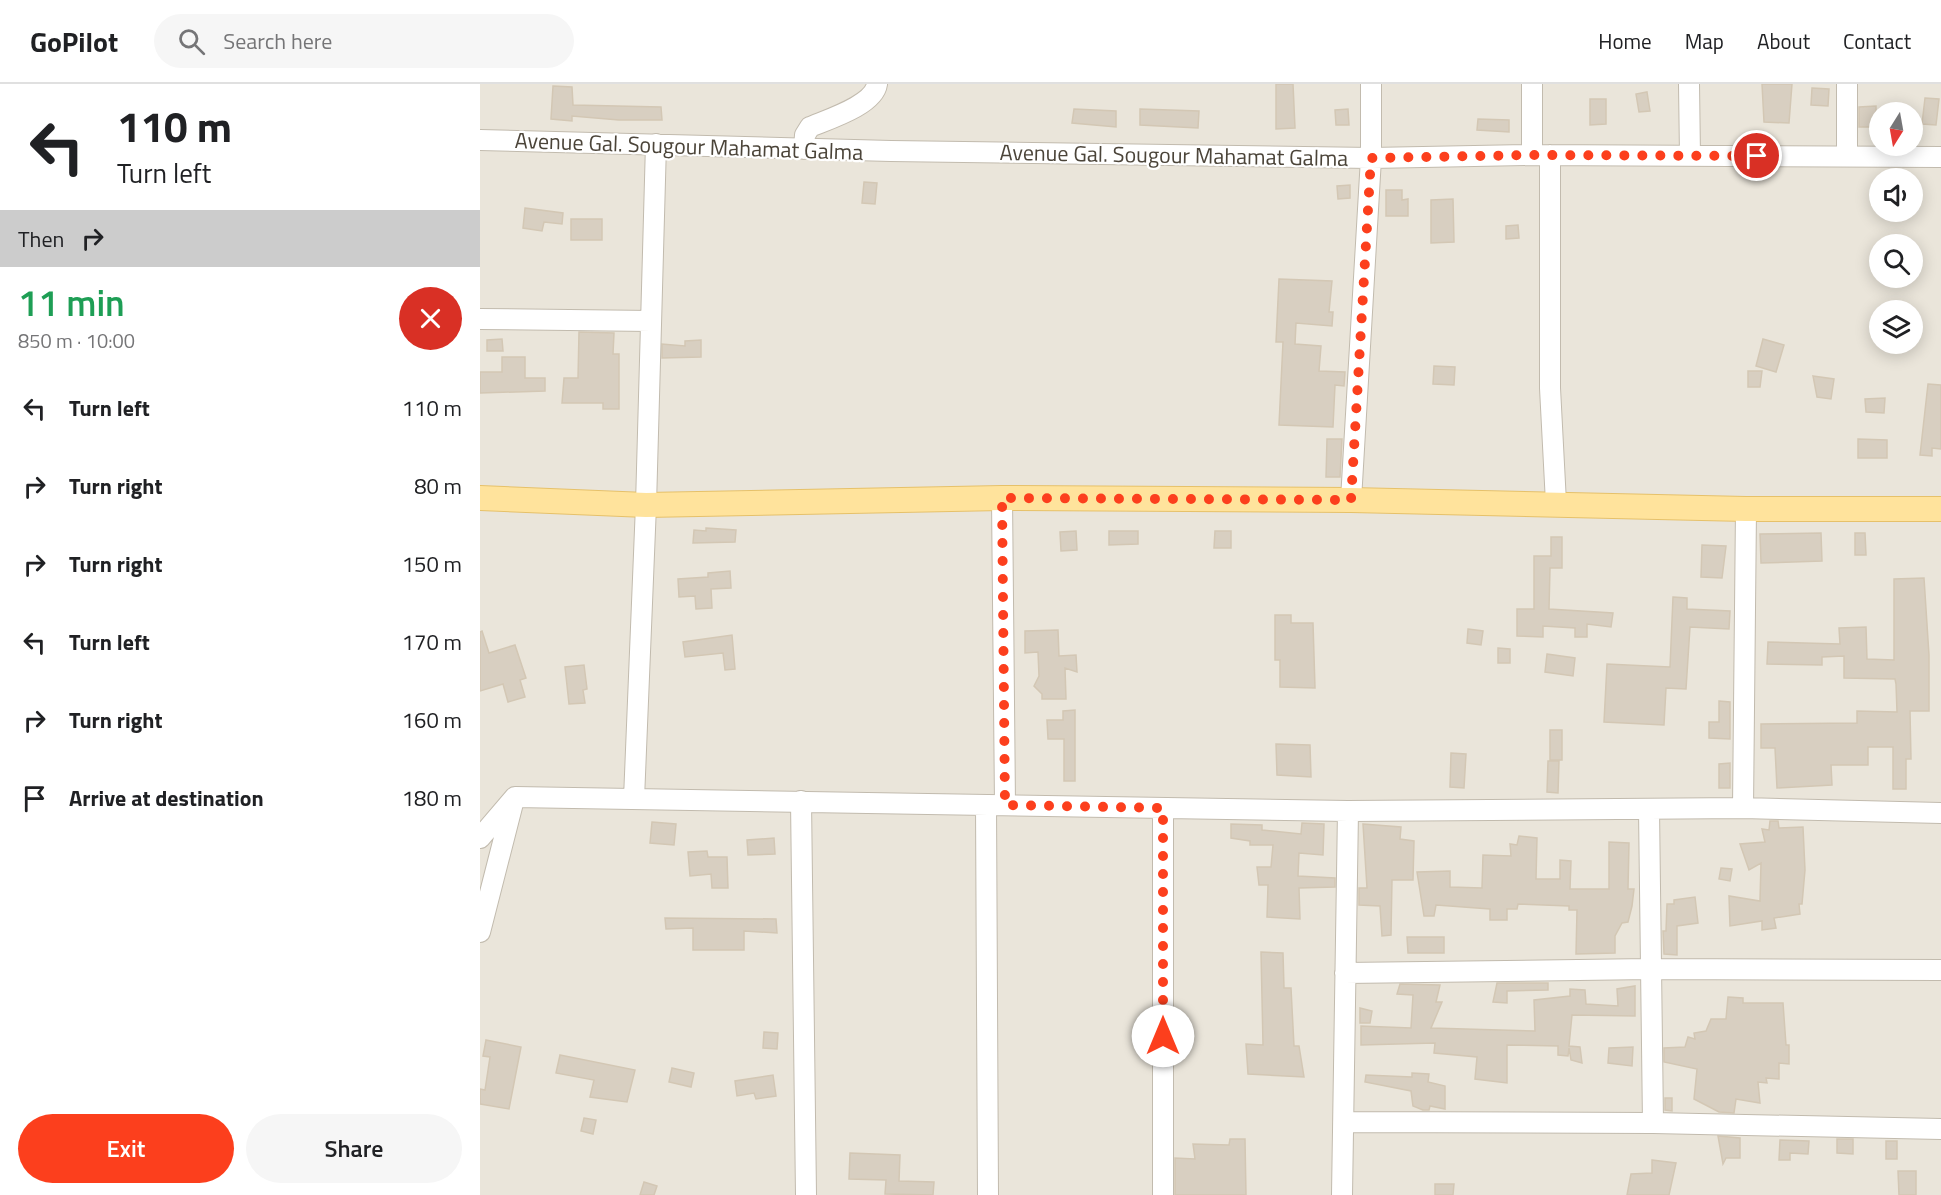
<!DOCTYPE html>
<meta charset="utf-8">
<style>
body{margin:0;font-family:"Titillium Web",sans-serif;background:#f6f6f6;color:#202124;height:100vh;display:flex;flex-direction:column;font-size:22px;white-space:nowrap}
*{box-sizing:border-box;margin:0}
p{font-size:20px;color:#757577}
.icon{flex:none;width:33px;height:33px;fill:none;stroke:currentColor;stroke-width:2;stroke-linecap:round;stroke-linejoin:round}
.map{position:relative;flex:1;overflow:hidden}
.panel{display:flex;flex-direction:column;background:#fff;width:480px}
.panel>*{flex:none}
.banner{background:#fff;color:#202124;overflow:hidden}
.needle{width:39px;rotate:191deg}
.buttons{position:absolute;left:1389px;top:18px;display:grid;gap:12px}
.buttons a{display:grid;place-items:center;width:54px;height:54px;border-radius:50%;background:#fff;box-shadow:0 3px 15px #0003;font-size:30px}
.pin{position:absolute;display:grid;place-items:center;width:51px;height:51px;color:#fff;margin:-26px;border:3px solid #fff;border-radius:50%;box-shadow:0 2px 6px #0007}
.me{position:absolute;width:66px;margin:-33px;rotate:0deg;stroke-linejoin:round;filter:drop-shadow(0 0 4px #0008)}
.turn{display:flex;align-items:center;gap:21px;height:126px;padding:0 18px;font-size:27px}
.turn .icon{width:78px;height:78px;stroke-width:2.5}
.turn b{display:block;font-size:42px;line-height:51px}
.then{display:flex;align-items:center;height:57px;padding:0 18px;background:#0003;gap:12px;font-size:22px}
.round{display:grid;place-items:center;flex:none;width:63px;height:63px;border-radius:32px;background:#f6f6f6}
.summary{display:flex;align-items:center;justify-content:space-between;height:102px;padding:0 18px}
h1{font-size:36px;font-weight:600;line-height:45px;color:#1e9e55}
.action{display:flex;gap:12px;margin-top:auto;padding:12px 18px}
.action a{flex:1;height:69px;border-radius:36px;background:#fc3f1d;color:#fff;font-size:24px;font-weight:600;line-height:69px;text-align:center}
.action a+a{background:#f6f6f6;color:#202124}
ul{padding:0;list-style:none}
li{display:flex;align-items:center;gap:18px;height:78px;padding:0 18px}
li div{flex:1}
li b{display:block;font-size:22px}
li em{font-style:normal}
header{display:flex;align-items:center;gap:36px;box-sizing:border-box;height:84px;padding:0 30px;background:#fff;border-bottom:2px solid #e0e0e0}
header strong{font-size:28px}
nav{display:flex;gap:33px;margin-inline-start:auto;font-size:21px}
.search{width:420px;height:54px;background:#f6f6f6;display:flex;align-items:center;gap:15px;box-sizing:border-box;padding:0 21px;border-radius:33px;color:#757577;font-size:22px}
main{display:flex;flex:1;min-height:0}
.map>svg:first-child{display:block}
</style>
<header>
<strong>GoPilot</strong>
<div class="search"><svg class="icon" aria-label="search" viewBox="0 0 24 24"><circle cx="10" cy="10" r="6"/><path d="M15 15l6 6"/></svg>Search here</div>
<nav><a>Home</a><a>Map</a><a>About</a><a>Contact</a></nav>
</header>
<main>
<section class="panel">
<div class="banner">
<div class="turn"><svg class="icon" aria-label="left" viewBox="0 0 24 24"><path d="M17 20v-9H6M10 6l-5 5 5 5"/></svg><div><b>110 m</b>Turn left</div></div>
<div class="then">Then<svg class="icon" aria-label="right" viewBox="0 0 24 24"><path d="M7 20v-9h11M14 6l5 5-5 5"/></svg></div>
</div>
<div class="summary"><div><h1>11 min</h1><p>850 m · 10:00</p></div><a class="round" style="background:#d93025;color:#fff"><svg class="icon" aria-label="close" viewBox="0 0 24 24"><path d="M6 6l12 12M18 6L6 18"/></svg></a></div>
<ul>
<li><svg class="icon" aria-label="left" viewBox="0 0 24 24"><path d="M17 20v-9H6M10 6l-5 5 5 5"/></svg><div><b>Turn left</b></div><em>110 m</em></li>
<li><svg class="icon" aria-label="right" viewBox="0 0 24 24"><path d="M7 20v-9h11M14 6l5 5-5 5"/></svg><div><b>Turn right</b></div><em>80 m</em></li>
<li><svg class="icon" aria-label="right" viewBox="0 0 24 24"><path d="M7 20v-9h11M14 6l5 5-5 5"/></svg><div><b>Turn right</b></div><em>150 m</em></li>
<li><svg class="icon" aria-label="left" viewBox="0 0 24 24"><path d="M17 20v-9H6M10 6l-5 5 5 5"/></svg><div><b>Turn left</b></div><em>170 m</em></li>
<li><svg class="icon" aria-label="right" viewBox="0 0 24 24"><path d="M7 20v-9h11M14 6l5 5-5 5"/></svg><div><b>Turn right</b></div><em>160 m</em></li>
<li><svg class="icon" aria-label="arrive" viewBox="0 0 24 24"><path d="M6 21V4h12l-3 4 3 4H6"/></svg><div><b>Arrive at destination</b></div><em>180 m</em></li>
</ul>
<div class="action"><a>Exit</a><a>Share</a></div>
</section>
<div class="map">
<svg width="1461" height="1111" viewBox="0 0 1461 1111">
<rect width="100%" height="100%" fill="#f6f3ec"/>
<path fill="#eae5da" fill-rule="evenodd" d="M0,0H1461V1111H0ZM1400,28H1432V62H1400ZM1400,94H1432V128H1400ZM1400,160H1432V194H1400ZM1400,226H1432V260H1400Z"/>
<path fill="#d8cfc1" stroke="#d3c7b4" stroke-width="1.5" d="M796,0H813L815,44L796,45Z
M1282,0H1312L1309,39L1284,38Z
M73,2L92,3L93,21L181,23L182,36H139L92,32V37L71,35Z
M1332,4L1349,5L1348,22L1331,21Z
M1167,8L1170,27L1159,28L1156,10Z
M1445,14L1459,15L1456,41L1442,40Z
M1110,15H1126V40L1110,41Z
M1396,22V43H1379V23Z
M594,25L636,27V43L592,39Z
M660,25L719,27L718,44L660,41Z
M868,25L869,41H856L855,26Z
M998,35L1029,36V48L997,46Z
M384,98L397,99L395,120L382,119Z
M870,101V114L858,115L857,102Z
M906,106H922V116L928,115V132H906Z
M973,115L974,158L951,159V116Z
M45,124L83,129L82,140L64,138L62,147L43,144Z
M91,135H122V156H91Z
M1038,141L1039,154L1026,155V142Z
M799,195L852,197L849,228H853L852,242L816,239L815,260L841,262L839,287L865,288L864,302L855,301L853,343L799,341L803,258H796Z
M99,248L134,249L133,270H139V325H123V319H82L84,294H98Z
M22,255L23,267H7V256Z
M1283,255L1304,261L1296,288L1276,282Z
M221,256V273L182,274V260L205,262V257Z
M22,273H45V294H65V307L0,309V288H22Z
M954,282L975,283L974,301L953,300Z
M1268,287H1282L1280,303H1268Z
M1333,292L1354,295L1351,315L1337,313Z
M1448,300L1461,301V365L1452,364V372L1440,371Z
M1405,314L1404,329L1386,328L1385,315Z
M847,355H862L860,393H846Z
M1378,355L1407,356V374H1378Z
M226,444L256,446L255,458L213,459L214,446L226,447Z
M596,447L597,466L581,467L580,448Z
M629,447H658V460L629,461Z
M735,447H751V464H734Z
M1341,449L1342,477L1281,479L1280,450Z
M1375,449H1385L1386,471H1375Z
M1071,453H1082V484H1070L1069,525L1133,529L1131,543L1107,540V553H1095V544L1063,542V553L1037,552V525H1054V472H1071Z
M1222,461L1246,462L1242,494L1221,493Z
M250,487L251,504L231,505L232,524L216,525L215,512L199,513L198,495L228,493V489Z
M1444,494L1449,571V627H1430L1431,675H1426V705H1413V663H1388V681H1351L1352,701L1297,704L1295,664H1281V640L1377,639V627L1417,628L1416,600L1415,595L1364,594V572L1342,573V581L1287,580L1288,558L1360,560L1359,544L1386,543L1387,575L1414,576V495Z
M1193,513L1207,514V525L1250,527L1249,545L1210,543L1206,605L1186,604L1184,641L1124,638L1127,580L1190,583Z
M795,531H811V539H833L835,604L800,603V576H795Z
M988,545L1003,547L1001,561L987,559Z
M578,546L579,572L596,571L597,588L585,584L586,615H562V610L554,602L559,592L558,568L545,569V547Z
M2,547L9,569L35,561L46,594L40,596L45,613L28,618L23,600L0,607V548Z
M252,551L255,585L245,586L243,569L205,573L203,558Z
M1018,564L1030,565V579H1018Z
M1067,570L1095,574L1093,592L1065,588Z
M104,581L107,605L103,606L105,619L89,620L85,583Z
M1239,617L1250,618V655L1229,654V638H1239Z
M595,626V697H584V655H568L567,636H583V627Z
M1070,646H1082V676H1070Z
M796,660L830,661L831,693L797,691Z
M971,669L986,670L984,704L970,703Z
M1068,677H1079L1078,709L1067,708Z
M1250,679V704H1239V680Z
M1290,737H1298L1299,744L1323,743L1325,786L1322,820H1319L1320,830L1294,834L1296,844L1282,846V837L1250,842L1249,812L1280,817L1281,779L1269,786L1260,760L1285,758L1282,745L1289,746Z
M172,738L196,740L194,761L170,759Z
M822,739L844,740L843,771L819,769L818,792L855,794V803L819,804L820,835L787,833L788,801H779L777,783H791L793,761H770V757L751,754V740L782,741V746L821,750Z
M883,740L921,743L920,755L934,757L933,796H912L911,851L902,852L900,822L879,821V804H887Z
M1039,752L1057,754L1056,795H1080V776L1091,777L1090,805H1129V758L1149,759L1148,805H1154L1152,822L1148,838L1142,839L1135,852V869L1096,870L1097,826H1089V822L1038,820L1037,825H1027V836H1010V825L956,821L954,832H944L937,788L970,787V803L1002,804L1003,771L1031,772L1030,760L1037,761Z
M294,754L295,770L268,771L267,756Z
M227,767L228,773H247L248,804H232L231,790L210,792L208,768Z
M1241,784L1252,785L1250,797L1239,795Z
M1215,813L1218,839L1197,842V871L1184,870L1183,847H1186L1187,820H1194V816Z
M185,834L296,835L297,849L264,847V866H213V844L186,845Z
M927,853H964V869H928Z
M781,868L803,869L804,904H811L814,962H819L824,993L768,990L766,960L783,961Z
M1017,899H1068V906L1027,907V919L1013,918Z
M920,900L960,901L956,918H962L951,944L1055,947L1054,916L1090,912V905L1105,906L1106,920L1138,922L1137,905L1155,902V932L1092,931L1089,962L1100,963L1102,979L1091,976L1089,964L1088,972L1078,971V962L1027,961V999L995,995L997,973L954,969L955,959L881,961V942L931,944L933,911L917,910Z
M1248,913L1263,914V919H1303L1306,961H1309V980L1299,979V995L1286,994L1287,999L1278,998L1280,1019L1256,1015L1254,1029L1239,1028L1214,1015L1217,985L1184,978V964L1205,963L1208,953L1215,955L1214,949L1226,947L1231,935H1246Z
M880,924L892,927L890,939H880Z
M695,945H706L705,964L695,963Z
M284,948L298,949L297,965L283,964Z
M6,956L41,963L29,1025L0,1020V1005L5,1006L10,973L3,972Z
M1153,963L1152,982L1128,979L1129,964Z
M80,971L155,986L147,1018L110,1013L114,996L76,989Z
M192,984L214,989L211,1003L189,998Z
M932,989L949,990L948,998L965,1002V1025L950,1022L949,1026H943L933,1022L931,1007L885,998L886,991L932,993Z
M293,991L296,1012L276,1015L274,1009L257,1012L255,997Z
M1185,1014H1192V1027L1185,1026Z
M104,1034L116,1036L113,1050L101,1047Z
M1238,1052L1260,1054V1074H1246L1243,1080Z
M750,1055H765L766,1111H695V1074L715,1075L713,1060L749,1061Z
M1357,1055H1373V1070L1357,1069Z
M1300,1056L1329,1057L1328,1070L1310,1069V1076H1299Z
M1406,1057H1417V1075H1406Z
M370,1069L420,1071L419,1097L454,1098L453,1111L405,1110L406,1096L369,1095Z
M1172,1076L1196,1079L1189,1111H1147L1151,1090L1172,1089Z
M1418,1087H1436V1111H1419Z
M164,1098L177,1102L174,1111H160Z
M955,1100H974L973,1111H955Z"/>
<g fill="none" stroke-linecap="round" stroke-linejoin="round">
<g stroke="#c2bbae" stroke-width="22">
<path id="minor" d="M1209,0L1210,72
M1367,0V72
M0,56L411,67L891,74L1052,71L1461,73
M324,65L325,51L330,43C349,35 394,21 397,0
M1052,71V0
M1070,71V304L1076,419
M0,235L171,237
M522,414L525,721
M871,416L891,74V0
M154,715L166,421L176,60
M321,717L326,1111
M506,721L508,1111
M1263,724L1266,425
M1169,725L1173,1039
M0,754L35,713L868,727L1263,724L1461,729
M0,848L33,719
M865,889L1170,885L1461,886
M864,1038L1173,1039L1461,1045
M683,1111V724
M862,1111L868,727"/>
</g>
<g stroke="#e6c16a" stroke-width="26">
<path id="major" d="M0,414L166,421L522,414L871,416L1266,425H1461"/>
</g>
<use href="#minor" stroke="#fff" stroke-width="20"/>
<use href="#major" stroke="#ffe39c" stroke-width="24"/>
</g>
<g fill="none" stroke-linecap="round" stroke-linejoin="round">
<path stroke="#fc3f1d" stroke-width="10" stroke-dasharray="0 18" d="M683,952V724L525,721L522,414L871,416L891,74L1052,71L1277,72"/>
</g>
<g text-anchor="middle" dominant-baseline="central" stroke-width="4.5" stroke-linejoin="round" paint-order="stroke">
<g font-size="22" fill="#4b4439" stroke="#fff">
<text transform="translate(209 62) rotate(2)">Avenue Gal. Sougour Mahamat Galma</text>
<text transform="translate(694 71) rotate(1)">Avenue Gal. Sougour Mahamat Galma</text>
</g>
</g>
</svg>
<div class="buttons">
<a><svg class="needle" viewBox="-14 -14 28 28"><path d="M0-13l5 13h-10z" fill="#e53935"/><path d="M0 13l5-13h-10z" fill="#757577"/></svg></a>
<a><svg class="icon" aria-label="sound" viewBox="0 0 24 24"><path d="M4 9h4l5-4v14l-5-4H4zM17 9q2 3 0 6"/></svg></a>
<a><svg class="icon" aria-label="search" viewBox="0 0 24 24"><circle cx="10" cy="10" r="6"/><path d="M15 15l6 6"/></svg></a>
<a><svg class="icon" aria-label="layers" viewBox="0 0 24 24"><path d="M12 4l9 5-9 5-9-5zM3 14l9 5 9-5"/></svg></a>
</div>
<div class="pin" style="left:1277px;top:72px;background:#d93025"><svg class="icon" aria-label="arrive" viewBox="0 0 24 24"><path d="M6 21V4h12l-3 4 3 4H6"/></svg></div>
<svg class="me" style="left:683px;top:952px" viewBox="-20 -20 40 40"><circle r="19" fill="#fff"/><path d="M0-13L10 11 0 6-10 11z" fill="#fc3f1d"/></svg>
</div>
</main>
